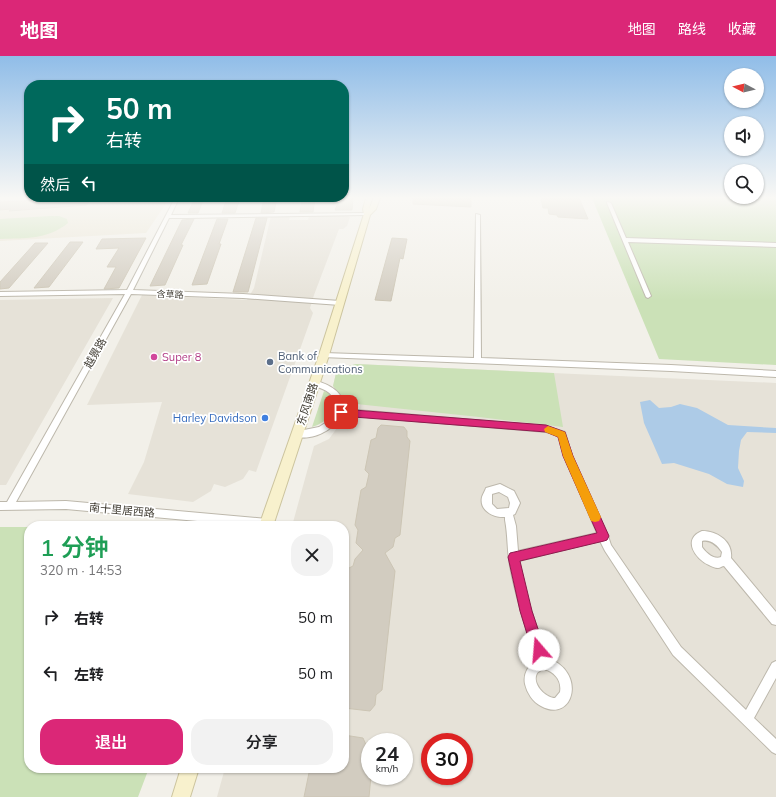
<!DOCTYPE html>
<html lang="zh">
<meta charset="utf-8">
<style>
body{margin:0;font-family:Mulish,"Noto Sans SC",sans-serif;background:#f2f2f2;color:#202124;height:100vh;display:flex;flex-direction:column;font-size:15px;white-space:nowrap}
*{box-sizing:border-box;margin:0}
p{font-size:13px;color:#757577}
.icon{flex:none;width:22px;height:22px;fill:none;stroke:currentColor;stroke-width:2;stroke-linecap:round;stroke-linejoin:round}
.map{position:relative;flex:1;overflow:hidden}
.sheet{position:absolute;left:24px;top:465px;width:325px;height:252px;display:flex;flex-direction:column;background:#fff;border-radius:16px;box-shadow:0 1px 3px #0004}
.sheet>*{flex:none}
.hud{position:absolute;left:24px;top:24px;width:325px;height:122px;border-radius:16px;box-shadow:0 1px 3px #0004;background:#00695c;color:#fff;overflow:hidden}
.needle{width:26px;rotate:277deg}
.fabs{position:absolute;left:724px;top:12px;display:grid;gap:8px}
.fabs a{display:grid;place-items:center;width:40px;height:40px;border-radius:50%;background:#fff;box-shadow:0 1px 3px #0004;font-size:20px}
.speed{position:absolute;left:361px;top:677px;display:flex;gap:8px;font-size:20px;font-weight:700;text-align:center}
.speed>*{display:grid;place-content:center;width:52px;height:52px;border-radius:50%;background:#fff;box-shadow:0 1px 3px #0004;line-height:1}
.speed small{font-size:10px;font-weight:400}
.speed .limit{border:6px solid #d22;background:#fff;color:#111}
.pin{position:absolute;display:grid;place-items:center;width:34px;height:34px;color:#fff;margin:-17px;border-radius:8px;box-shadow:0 2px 6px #0006}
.me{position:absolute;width:44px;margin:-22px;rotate:342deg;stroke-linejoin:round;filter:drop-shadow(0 0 3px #0008)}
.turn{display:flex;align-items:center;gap:14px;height:84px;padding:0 16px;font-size:18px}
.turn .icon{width:52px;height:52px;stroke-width:2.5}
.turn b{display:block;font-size:28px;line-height:34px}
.then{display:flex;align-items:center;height:38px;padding:0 16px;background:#0003;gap:8px;font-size:15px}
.round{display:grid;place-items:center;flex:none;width:42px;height:42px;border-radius:16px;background:#f2f2f2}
.head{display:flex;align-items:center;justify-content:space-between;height:68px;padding:0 16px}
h1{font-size:24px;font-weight:600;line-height:30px;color:#1e9e55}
.primary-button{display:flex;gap:8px;margin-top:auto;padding:8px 16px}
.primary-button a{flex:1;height:46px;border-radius:16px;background:#db2777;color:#fff;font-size:16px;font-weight:600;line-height:46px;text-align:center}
.primary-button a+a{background:#f2f2f2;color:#202124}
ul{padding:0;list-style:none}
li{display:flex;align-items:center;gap:12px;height:56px;padding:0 16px}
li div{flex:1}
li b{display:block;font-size:15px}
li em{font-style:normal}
header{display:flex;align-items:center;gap:24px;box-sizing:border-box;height:56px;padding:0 20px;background:#db2777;color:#fff}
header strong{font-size:19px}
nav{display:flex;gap:22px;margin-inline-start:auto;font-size:14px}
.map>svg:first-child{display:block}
</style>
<header>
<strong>地图</strong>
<nav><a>地图</a><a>路线</a><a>收藏</a></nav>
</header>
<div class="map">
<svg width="776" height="741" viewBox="0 0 776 741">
<rect width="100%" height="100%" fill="#f2f0e9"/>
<path fill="#e6e2d8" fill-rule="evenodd" d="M343,158L350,161L347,170L343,173H339L314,239L310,252L313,257L256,416L249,414L243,423L225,431L214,428L211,435L193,446L128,438L144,406L162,346L87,349L142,239L247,244L254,232L271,160H286L290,161L289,164H308L309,160L314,159Z
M113,242L6,429H0V244Z
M356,308L776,327V741H217L225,712H344V470H292L314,390L329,383L342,365H357L360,348L347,347L333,330L337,313ZM370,686H404V720H370ZM430,686H464V720H430Z"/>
<path fill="#eae5d4" d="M92,142L169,143L146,177L0,185V147Z"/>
<path fill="#cbe1b7" d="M592,142H776V309L659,303Z
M50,160H59L67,163L68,167C47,184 25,182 0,183V163Z
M356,308L554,317L563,371L479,361L347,347L333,330L337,313Z
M324,335C349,344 330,366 312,371Z
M0,471H29V712H149L138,741H0Z"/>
<path fill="#adcbe7" d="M650,344L659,352L671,351L680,348L697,352L728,369L776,372V377L747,376L741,384L739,395L738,412L744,425L743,431L727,428L709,418L674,407L662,408L644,367L640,346Z"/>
<path fill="#d2ccc0" stroke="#ccc5b4" d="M76,142H91L87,149L9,155L11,153L0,154V146Z
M195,142H204L198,157H188Z
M227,142H240L235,157H222Z
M264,142H277L274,156L261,157Z
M302,142H315L313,156H300Z
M340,142H353L352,154H335Z
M413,142H471V151L413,148Z
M541,142H579L588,163L558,161L557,159L549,158L548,152H543Z
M256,162H267L248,236H233Z
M194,163L181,189H183L165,229L150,230L182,164Z
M217,163H228L219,188H221L207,228L192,229Z
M146,182L119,232L104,233L116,211H107L119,192L96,193L102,183Z
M392,182L407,183L403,203L400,202L391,245L375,244Z
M70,186H83L49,231L34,232Z
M35,187H48L9,232L0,233V226Z
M381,369L404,371L407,375V381L410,385L400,479L395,482L393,491L385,497L395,515L382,634L376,639L375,649L370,655L344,652V526L347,513L353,510L355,503L363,494L356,487L358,474L355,469L361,434L366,431L369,418L365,414L371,384L376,382L378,372Z
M344,679L363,682L367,691V700L370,704V720H371L369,741H304L310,712H344Z"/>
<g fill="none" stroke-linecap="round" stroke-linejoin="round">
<g stroke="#bdb8ac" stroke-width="2">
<path id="street" d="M175,142H179L171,159L367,157L369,158L367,159L186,162H169L133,234L243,238L340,245L343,247L340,249L243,242L131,238L16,446L66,445L267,463L270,464L272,467L270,470H252L66,453L0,454V446H7L125,238L0,240V236L127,234Z
M607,146L611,147L626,182L776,187V191L628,186L651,240L648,242L646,241L607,147Z
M476,158L480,159L481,302L671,309L776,315V321L671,315L322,301L321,299L322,297H324L474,302Z
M314,324C330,329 343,335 345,353L546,370L565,376L572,400L606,476L607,477L611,489L681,591L746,654L772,607L776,605V622L754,662L776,683V698L772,696L673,599L605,495L600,485L519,505L529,547L547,602C587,615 574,668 541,650C533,646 527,637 525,628C523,618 528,610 536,604C526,574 516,542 510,510C507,495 508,479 505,464V461C493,462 479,454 482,441C483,438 485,435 486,432L500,428L514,435L520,447L515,458L513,459L516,470L518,495L597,477L564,400L559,380L546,376L343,359C333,374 312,386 294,380L293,378L294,376L319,371L330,364L337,356C335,337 328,334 311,329L310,327ZM499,436L508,441L510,447L509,452L497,453L492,448V438ZM544,613C555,616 562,625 560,636L555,642C545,642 530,626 538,616C540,615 542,614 544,613Z
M702,475C718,475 733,486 731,502L776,556V569L772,568L724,510C722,510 720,512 718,512C715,512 711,510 709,509C695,503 682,483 702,475ZM702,485C711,483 717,489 722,496L721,501C714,504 706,497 702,491Z"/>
</g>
<g stroke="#ccc49e" stroke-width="2">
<path id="secondary" d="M366,142H372L369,153L374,142H380L376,153L370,159L329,299L273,470H259L319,299L364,158L363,153Z
M181,712H199L190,741H172Z"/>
</g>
<use href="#street" fill="#fff" fill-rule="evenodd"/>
<use href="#secondary" fill="#f8f1cd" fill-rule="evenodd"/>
</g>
<linearGradient id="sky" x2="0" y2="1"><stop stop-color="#90bde8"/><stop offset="0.58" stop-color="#f9f8f5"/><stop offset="1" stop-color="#f9f8f5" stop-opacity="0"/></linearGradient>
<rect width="776" height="245" fill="url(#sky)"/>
<path fill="#db2777" stroke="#8e194d" d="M341,353L546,369L565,376L573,400L609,480L607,484L604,485L520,505L532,555L545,594L543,599L539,601L534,599L532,594L520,555L508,501L510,497L597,477L563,400L558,381L546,376L341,360L337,356Z"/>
<path fill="#f59e0b" d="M548,370L565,376L573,400L601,461L599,465L595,466L591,465L563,400L558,381L545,376L544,373Z"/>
<circle fill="#d1479c" stroke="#fff" stroke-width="1.5" cx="154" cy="301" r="4"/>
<circle fill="#5c6f8a" stroke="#fff" stroke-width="1.5" cx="270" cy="306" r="4"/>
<circle fill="#3f7fe0" stroke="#fff" stroke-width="1.5" cx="265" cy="362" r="4"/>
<g text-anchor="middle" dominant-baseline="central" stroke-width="3.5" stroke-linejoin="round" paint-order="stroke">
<g font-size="9" fill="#454138" stroke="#fff">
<text transform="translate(170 238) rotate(2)">含草路</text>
</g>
<g font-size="11" fill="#454138" stroke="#fff">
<text transform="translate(95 297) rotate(-61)">越景路</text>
<text transform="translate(307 348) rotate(-72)">东风南路</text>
<text transform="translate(122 454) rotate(5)">南十里居西路</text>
</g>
<g font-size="11" fill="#4e5e75" stroke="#fff" text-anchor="start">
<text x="278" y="300">Bank of<tspan x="278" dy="13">Communications</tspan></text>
</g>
<g font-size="11" fill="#b23c85" stroke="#fff" text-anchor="start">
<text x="162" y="301">Super 8</text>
</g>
<g font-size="11" fill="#366cbe" stroke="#fff" text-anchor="end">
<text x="257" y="362">Harley Davidson</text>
</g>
</g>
</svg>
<div class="fabs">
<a><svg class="needle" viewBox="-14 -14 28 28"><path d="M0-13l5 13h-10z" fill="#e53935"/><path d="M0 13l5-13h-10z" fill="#757577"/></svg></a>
<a><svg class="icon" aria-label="sound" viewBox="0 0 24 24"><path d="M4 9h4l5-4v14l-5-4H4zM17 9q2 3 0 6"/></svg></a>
<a><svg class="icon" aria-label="search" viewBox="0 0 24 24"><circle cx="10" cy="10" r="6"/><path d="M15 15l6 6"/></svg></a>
</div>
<div class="speed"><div>24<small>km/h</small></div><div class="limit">30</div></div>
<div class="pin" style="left:341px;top:356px;background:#d93025"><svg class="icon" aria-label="arrive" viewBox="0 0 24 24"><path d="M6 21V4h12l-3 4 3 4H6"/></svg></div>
<svg class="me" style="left:539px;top:594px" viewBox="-20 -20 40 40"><circle r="19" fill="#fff"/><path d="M0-13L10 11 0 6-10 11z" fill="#db2777"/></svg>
<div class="hud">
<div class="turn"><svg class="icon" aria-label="right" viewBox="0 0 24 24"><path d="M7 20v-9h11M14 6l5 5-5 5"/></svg><div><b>50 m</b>右转</div></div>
<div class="then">然后<svg class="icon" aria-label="left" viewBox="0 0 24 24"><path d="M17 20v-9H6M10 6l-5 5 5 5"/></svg></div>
</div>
<section class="sheet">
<div class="head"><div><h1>1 分钟</h1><p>320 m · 14:53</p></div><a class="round"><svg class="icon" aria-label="close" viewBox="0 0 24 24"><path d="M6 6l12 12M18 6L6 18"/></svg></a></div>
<ul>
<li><svg class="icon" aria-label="right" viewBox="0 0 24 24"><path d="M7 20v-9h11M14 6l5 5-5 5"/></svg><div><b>右转</b></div><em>50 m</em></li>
<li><svg class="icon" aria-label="left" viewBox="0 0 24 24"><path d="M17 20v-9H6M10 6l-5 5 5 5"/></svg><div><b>左转</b></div><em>50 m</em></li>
</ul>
<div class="primary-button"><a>退出</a><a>分享</a></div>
</section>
</div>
